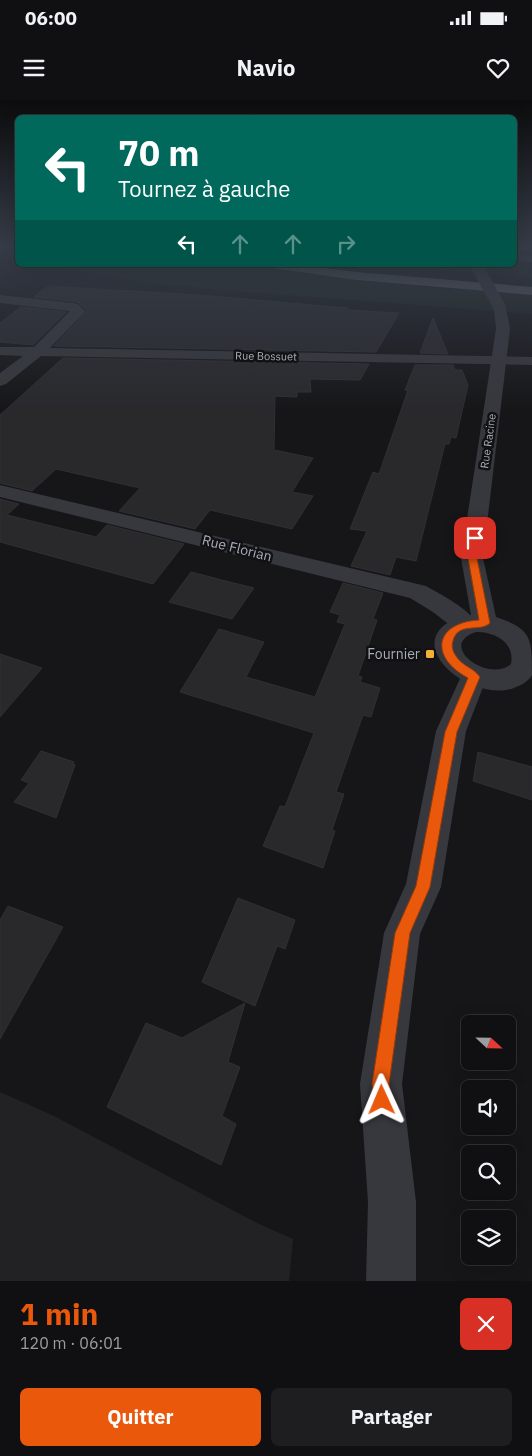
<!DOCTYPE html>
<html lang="fr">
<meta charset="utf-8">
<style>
body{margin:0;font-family:"IBM Plex Sans",sans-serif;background:#1e1e20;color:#f1f3f6;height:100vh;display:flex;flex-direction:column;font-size:19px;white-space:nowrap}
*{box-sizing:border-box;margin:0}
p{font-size:16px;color:#9c9d9f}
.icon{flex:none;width:28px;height:28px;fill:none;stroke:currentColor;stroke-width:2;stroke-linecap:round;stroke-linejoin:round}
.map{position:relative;height:1181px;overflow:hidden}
.panel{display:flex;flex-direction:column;background:#101012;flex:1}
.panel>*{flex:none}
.banner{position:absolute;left:15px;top:15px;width:502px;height:152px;border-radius:8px;box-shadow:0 5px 20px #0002,0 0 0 1px #303032;background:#00695c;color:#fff;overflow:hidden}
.needle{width:32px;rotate:112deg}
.buttons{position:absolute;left:461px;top:915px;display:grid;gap:10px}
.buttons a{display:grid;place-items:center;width:55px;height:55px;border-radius:8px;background:#101012;box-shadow:0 5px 20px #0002,0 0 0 1px #303032;font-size:25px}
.pin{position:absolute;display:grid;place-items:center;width:42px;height:42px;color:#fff;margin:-21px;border-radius:10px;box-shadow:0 2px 8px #0006}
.me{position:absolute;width:55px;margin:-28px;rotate:359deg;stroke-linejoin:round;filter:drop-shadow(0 0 4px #0008)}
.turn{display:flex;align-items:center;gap:18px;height:105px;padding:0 20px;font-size:22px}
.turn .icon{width:65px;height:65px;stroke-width:2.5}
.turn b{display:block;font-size:35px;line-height:42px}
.lanes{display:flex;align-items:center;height:48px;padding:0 20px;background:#0003;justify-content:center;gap:25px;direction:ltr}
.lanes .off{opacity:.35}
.round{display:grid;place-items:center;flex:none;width:52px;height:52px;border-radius:8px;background:#1e1e20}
.overview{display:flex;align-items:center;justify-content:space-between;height:85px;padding:0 20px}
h1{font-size:30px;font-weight:700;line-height:38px;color:#ea580c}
.primary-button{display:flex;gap:10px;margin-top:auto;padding:10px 20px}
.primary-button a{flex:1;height:58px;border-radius:8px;background:#ea580c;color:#fff;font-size:20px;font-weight:700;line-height:58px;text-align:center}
.primary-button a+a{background:#1e1e20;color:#f1f3f6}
.status{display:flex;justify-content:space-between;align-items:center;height:35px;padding:0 25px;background:#101012;direction:ltr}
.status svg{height:14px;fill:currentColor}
header{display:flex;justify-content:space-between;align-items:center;height:65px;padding:0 20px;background:#101012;font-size:22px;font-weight:700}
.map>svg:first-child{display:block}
</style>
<div class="status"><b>06:00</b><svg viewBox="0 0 49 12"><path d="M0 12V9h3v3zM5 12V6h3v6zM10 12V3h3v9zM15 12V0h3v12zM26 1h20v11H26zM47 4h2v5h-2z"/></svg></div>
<header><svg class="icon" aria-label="menu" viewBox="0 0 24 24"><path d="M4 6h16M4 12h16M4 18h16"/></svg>Navio<svg class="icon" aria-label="heart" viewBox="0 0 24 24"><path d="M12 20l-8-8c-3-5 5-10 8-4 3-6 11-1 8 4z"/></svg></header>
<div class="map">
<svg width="532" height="1181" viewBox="0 0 532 1181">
<rect width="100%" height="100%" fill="#161618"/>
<path fill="#222225" d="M0,992L54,1016L259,1124L293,1139L289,1181H0Z"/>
<path fill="#1c231d" d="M17,145V161L0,158V146Z
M515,162L532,163V178L388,165H515Z
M38,165H246L381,183L532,195V214L172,186Z"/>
<path fill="#29292c" stroke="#303034" d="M48,186L198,195L348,208L347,210L399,213L376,252L54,246L87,211L78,202L34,197Z
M21,207L66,212L33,245L0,242V223Z
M433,218L448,254L420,253Z
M63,258L369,264L360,280L310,279L311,292H297V297L275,296L274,350L313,358L292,392L313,396L292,429L210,410L195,429L119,411L140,388L56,369L32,391L0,383V315Z
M415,265H453L455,270H462L468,285L456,338L451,337L449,344H445L416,461L396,457L390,475L351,466L367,431L350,429L373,372L379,374L408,290H405Z
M0,399L19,404L7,415L96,437L107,425L184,444L153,484L0,442Z
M191,472L218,479L254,488L232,519L169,502Z
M343,483L383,493L373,519L377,520L358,576L362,577L360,582L380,588L371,617L363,615L336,692L344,694L332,730L335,731L323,768L263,746L280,706L285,707L314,633L180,592L219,529L264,542L246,577L315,597L345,524L337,522L340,515L330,512Z
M0,554L42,568L0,617Z
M41,651L74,662L73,664L75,665L56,718L14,702L29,683L21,680Z
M478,652L532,667V700L473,681Z
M238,798L295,820L285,849L277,846L255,906L202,882Z
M8,806L63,827L0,939V820Z
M245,903L228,962L240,967L222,1016L236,1024L221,1065L107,1007L146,923L182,938Z"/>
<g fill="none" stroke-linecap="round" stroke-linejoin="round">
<path fill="#37383d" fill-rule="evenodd" d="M515,146L532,148V152L515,150Z"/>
<path fill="#37383d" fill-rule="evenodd" d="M0,195L73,203L78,204L85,211L83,214L50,248L532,257V265L41,256L6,284L0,286V273L23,256L0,255V247H34L70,211L0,203Z
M0,385L426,486C443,496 467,507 477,524L474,530L465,533L456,530L433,512L410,498L0,397Z
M474,567L484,570L487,577L466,631L441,787L420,834L402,984L416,1102V1181H366L368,1102L360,984L384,833L406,784L436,631L464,570Z"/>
<path fill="#37383d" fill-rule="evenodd" d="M500,204L506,208L510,229L483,458L496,517C532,529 532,538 532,575C528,582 521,585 514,588C471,603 405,548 449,522C455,519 464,517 471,515L461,458L496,229L494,208ZM476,532C495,532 515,542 511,564C488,584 436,545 476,532Z"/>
<path fill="#45474d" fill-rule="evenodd" d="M515,154L532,156V162L515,160Z"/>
<path fill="#5b5e65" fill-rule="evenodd" d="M266,165H298L357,172L532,187V195L357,180L272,168Z"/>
<path stroke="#37383d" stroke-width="12" d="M477,166L500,208"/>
</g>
<linearGradient id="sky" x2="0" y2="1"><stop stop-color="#0c0c0d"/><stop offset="0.47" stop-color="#363c48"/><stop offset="1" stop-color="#363c48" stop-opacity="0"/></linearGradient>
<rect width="532" height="311" fill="url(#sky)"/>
<path fill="#ea580c" stroke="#983908" d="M475,436L479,438L477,458L490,523C480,533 458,521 453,541C451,546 453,552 456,556C462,566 474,568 480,577L457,632L430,787L410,833L389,984L391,1000L389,1006L382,1009L376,1006L372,984L395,833L416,786L445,632L468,578C430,558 433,523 479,520L468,458L471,438Z"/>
<rect fill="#f2b134" stroke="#111113" stroke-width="2" x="425" y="549" width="10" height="10" rx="2.5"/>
<g text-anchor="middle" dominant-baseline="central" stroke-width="5" stroke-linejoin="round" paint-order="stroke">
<g font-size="11" fill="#a8adb8" stroke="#111113">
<text transform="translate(266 256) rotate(1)">Rue Bossuet</text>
<text transform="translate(488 341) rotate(-82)">Rue Racine</text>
</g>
<g font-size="14" fill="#a8adb8" stroke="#111113">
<text transform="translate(237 448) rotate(14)">Rue Florian</text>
</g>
<g font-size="14" fill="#a8adb8" stroke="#111113" text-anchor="end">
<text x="420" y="554">Fournier</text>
</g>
</g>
</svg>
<div class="buttons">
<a><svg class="needle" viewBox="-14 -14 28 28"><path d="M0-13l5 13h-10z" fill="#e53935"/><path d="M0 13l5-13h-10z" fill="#9c9d9f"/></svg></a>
<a><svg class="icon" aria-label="sound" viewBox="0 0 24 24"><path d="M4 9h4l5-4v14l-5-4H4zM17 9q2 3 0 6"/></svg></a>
<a><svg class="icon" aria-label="search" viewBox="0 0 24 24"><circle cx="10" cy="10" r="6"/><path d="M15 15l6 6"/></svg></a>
<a><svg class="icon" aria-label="layers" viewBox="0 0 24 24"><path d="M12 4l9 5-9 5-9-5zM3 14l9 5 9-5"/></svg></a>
</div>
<div class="pin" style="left:475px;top:438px;background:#d93025"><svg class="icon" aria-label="arrive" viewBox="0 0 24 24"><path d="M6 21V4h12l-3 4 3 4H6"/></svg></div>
<svg class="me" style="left:382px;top:1000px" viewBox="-20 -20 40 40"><path d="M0-17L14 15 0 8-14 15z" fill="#ea580c" stroke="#fff" stroke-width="4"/></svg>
<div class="banner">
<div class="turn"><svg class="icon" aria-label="left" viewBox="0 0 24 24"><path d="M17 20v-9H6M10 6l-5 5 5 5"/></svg><div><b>70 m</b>Tournez à gauche</div></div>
<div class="lanes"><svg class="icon" aria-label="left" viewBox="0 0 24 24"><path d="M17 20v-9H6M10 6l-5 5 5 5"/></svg><svg class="icon off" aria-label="ahead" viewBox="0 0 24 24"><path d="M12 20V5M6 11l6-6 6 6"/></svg><svg class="icon off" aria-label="ahead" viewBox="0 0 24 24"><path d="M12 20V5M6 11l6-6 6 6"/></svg><svg class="icon off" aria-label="right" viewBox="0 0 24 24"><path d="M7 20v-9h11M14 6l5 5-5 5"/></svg></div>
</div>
</div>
<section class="panel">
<div class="overview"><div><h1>1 min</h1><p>120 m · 06:01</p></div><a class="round" style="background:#d93025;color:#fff"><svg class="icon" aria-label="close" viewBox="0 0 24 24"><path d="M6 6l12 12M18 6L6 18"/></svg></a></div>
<div class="primary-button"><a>Quitter</a><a>Partager</a></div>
</section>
